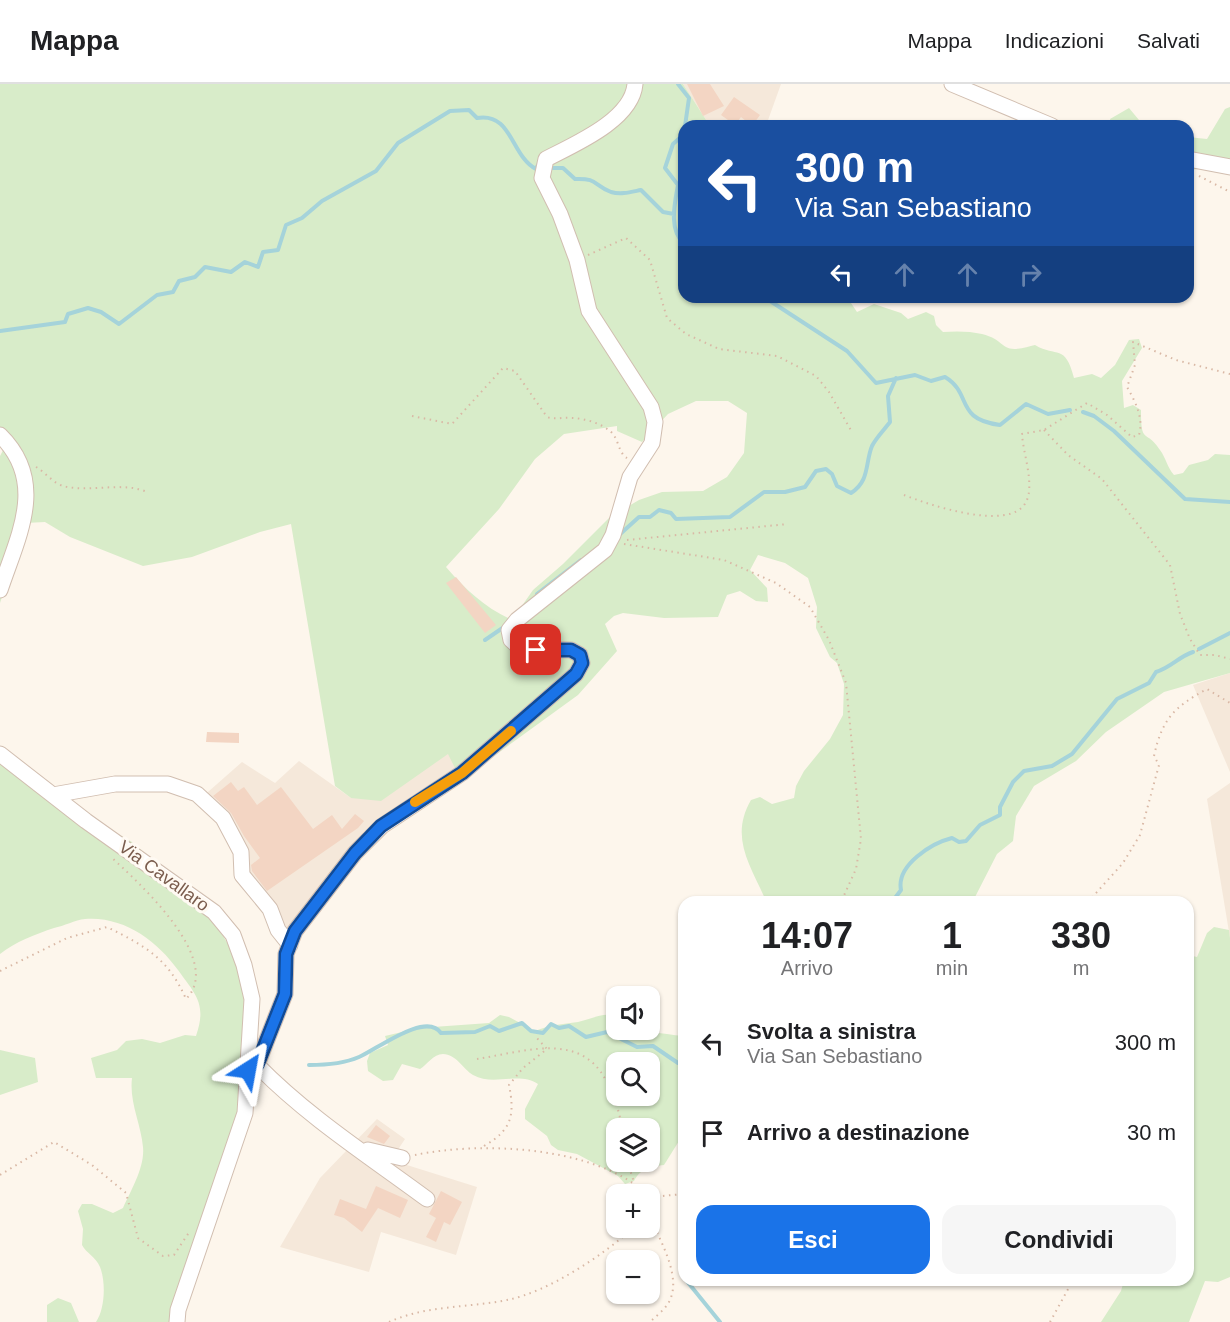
<!DOCTYPE html>
<html lang="it">
<meta charset="utf-8">
<style>
body{margin:0;font-family:Helvetica,sans-serif;background:#f6f6f6;color:#202124;height:100vh;display:flex;flex-direction:column;font-size:22px;white-space:nowrap}
*{box-sizing:border-box;margin:0}
p{font-size:20px;color:#757577}
.icon{flex:none;width:33px;height:33px;fill:none;stroke:currentColor;stroke-width:2;stroke-linecap:round;stroke-linejoin:round}
.map{position:relative;flex:1;overflow:hidden}
.sheet{position:absolute;left:678px;top:812px;width:516px;height:390px;display:flex;flex-direction:column;background:#fff;border-radius:18px;box-shadow:0 2px 4px #0004}
.sheet>*{flex:none}
.hud{position:absolute;left:678px;top:36px;width:516px;height:183px;border-radius:18px;box-shadow:0 2px 4px #0004;background:#1a4fa0;color:#fff;overflow:hidden}
.buttons{position:absolute;left:606px;top:902px;display:grid;gap:12px}
.buttons a{display:grid;place-items:center;width:54px;height:54px;border-radius:12px;background:#fff;box-shadow:0 2px 4px #0004;font-size:30px}
.pin{position:absolute;display:grid;place-items:center;width:51px;height:51px;color:#fff;margin:-26px;border-radius:12px;box-shadow:0 3px 9px #0006}
.me{position:absolute;width:66px;margin:-33px;rotate:34deg;stroke-linejoin:round;filter:drop-shadow(0 0 4px #0008)}
.turn{display:flex;align-items:center;gap:21px;height:126px;padding:0 18px;font-size:27px}
.turn .icon{width:78px;height:78px;stroke-width:2.5}
.turn b{display:block;font-size:42px;line-height:51px}
.lanes{display:flex;align-items:center;height:57px;padding:0 18px;background:#0003;justify-content:center;gap:30px;direction:ltr}
.lanes .off{opacity:.35}
.eta{display:flex;justify-content:space-evenly;align-items:center;height:102px;text-align:center}
.eta b{font-size:36px;font-weight:700;line-height:42px}
.button{display:flex;gap:12px;margin-top:auto;padding:12px 18px}
.button a{flex:1;height:69px;border-radius:18px;background:#1a73e8;color:#fff;font-size:24px;font-weight:700;line-height:69px;text-align:center}
.button a+a{background:#f6f6f6;color:#202124}
ul{padding:0;list-style:none}
li{display:flex;align-items:center;gap:18px;height:90px;padding:0 18px}
li div{flex:1}
li b{display:block;font-size:22px}
li em{font-style:normal}
header{display:flex;align-items:center;gap:36px;box-sizing:border-box;height:84px;padding:0 30px;background:#fff;border-bottom:2px solid #e0e0e0}
header strong{font-size:28px}
nav{display:flex;gap:33px;margin-inline-start:auto;font-size:21px}
.map>svg:first-child{display:block}
</style>
<header>
<strong>Mappa</strong>
<nav><a>Mappa</a><a>Indicazioni</a><a>Salvati</a></nav>
</header>
<div class="map">
<svg width="1230" height="1238" viewBox="0 0 1230 1238">
<rect width="100%" height="100%" fill="#fdf6ec"/>
<path fill="#f5e8da" d="M683,0H781L767,39L760,42H710Z
M1230,589V688L1193,601Z
M449,669L461,696L391,737L286,853L241,785L234,758L200,715L242,678L275,699L299,677L351,714Z
M1230,699V854L1207,715Z
M377,1035L405,1055L391,1076L477,1103L456,1171L381,1148L369,1188L280,1163L320,1094Z"/>
<path fill="#d8ecc9" fill-rule="evenodd" d="M0,0H683L710,42H684V213H847L857,228L874,220L901,229L908,235L926,228L934,232L936,241L943,248C955,247 970,247 982,250C1010,257 997,272 1035,261C1057,274 1065,259 1074,294L1092,290L1101,294L1115,281L1129,256L1139,255L1142,264L1122,297L1124,324L1133,321L1141,326C1141,362 1146,344 1160,366C1166,374 1167,383 1174,391L1183,389L1189,381L1208,376L1215,370L1230,371V589L1164,608L1106,648L1076,677L1034,702L1016,732L1013,757L997,770L973,817H766C751,782 729,754 751,716L760,713L772,720L794,714L796,702L804,687L830,655L843,631L844,600L837,579L830,573L816,544L817,523L808,494L785,479L758,471L750,486L767,504L768,518L756,517L740,507L727,511L718,533L664,534L623,529L614,532L605,540L617,567L578,611L461,696L448,670L381,717L351,714L335,702L291,440L260,448L192,473L143,482L70,453L45,438L25,439L0,519V372L10,353L0,344ZM696,317H728L747,329L744,369L727,393L703,407L662,408L639,416L610,433L563,480L533,506L512,536C484,523 466,506 446,483L499,425L535,375L564,350L617,342V347L642,358L668,330Z
M1230,23V82L1188,86V53L1207,55L1225,25Z
M1129,24L1144,42H1112L1110,35Z
M0,667L41,705L132,758L205,821L246,891L257,954L245,1040L192,1186L184,1238H96C105,1225 106,1198 100,1183C96,1173 86,1169 82,1161L83,1145L78,1127L82,1120H92L113,1129L123,1124C131,1106 145,1083 143,1063C141,1040 129,1018 132,994H96L91,974L117,966L126,957L142,955L160,959L185,951L196,952C207,920 196,911 178,886C157,857 124,832 85,835C75,836 64,842 54,844C36,850 15,858 0,870Z
M1214,843L1229,846L1230,854V1193L1218,1198L1205,1197L1189,1238H1101L1121,1207L1124,1196H1188V871L1197,873L1207,849Z
M500,931L509,933L535,947C550,941 562,940 578,938C592,935 602,928 616,932V945C640,945 661,950 684,952V1049L664,1081C650,1083 641,1084 634,1097L625,1100L618,1092L577,1070L558,1066L551,1061L547,1052L525,1035V1025L538,1000C518,987 494,1003 473,991C463,985 456,970 443,970C433,970 428,980 420,985L402,980L393,996L383,997L368,987L367,977L370,969L388,961L385,952L419,944L489,939ZM616,978H650V1011H616ZM616,1044H650V1077H616Z
M0,966L35,974L38,998L0,1011Z
M58,1214L71,1219L79,1238H47V1221Z"/>
<g fill="none" stroke-linecap="round" stroke-linejoin="round">
<path stroke="#a5d3da" stroke-width="4" d="M678,0L689,14L685,42
M684,46L682,52L673,60L665,84L678,101C675,118 668,146 684,159
M553,84H563L575,95C598,94 593,101 611,108C621,111 631,108 641,106L663,128L674,130
M764,213L847,267L876,299L915,291L931,297L945,293C973,310 954,335 1000,341L1026,320L1048,330L1070,326
M0,247L65,238L68,230L88,224L101,228L119,240L157,211L173,208L179,197L195,193L205,183L231,188L245,178L258,183L263,168L278,166L286,141L302,134L322,117L376,87L398,59L450,27L469,26L477,34C512,28 511,72 536,85L538,81
M1083,328L1094,332L1114,347L1185,415L1230,418
M618,452L639,433H650L659,426L671,429L676,435L730,433L764,408H785L805,403L816,387L826,385L832,390L837,402L851,409C870,397 865,379 872,362C876,354 884,346 890,338L888,312L896,294
M537,510L581,476
M485,556L504,543
M1199,565L1230,549
M892,818L901,806C896,781 932,759 952,754L959,758L966,757L980,741L1000,731V723L1013,698L1024,687L1052,682L1072,670L1117,615L1149,599L1156,588C1172,583 1178,573 1193,568
M309,981C326,981 343,980 359,973C376,966 426,927 441,949L475,948L490,942L499,947L522,939L531,947L543,949L551,940L559,944L569,942L586,953L607,948L637,963L653,962L678,979L684,978
M686,1196L720,1238"/>
</g>
<path fill="#f3d5c3" d="M687,0H710L724,22L703,32Z
M734,13L760,31L752,42L741,33L735,41L721,31Z
M456,493L496,541L485,549L446,499Z
M207,648L239,649V659L206,658Z
M231,698L238,707L244,703L257,721L281,703L313,745L332,731L342,745L355,730L364,737L358,744L267,807L252,787L251,781L260,774L244,752L231,729L213,712Z
M376,1041L390,1052L384,1060L367,1053Z
M376,1102L408,1116L400,1134L378,1124L362,1148L344,1134L334,1131L340,1115L366,1125Z
M441,1107L462,1118L450,1141L444,1138L436,1158L426,1153L436,1134L429,1130Z"/>
<g fill="none" stroke-linecap="round" stroke-linejoin="round">
<g stroke="#d1beb0" stroke-width="17">
<path id="minor" d="M952,0L1052,42
M1188,75L1230,83
M0,351C48,398 18,452 0,506
M0,670L86,737L214,828L233,851L244,881L252,915L245,1029L178,1226L177,1238
M53,711L115,700H168L197,710L223,734L241,768L242,791L270,825L278,846L290,861
M257,981C308,1033 369,1072 427,1115
M248,985L257,981L285,910L286,870L295,847L355,769L382,742L462,689L576,590L582,579L580,571L571,566L521,565L511,556L509,546L517,536L605,466L613,451L630,393L652,359L655,338L651,323L589,227L577,176L560,130L542,94L546,75C575,60 632,36 635,0
M368,1066L402,1074"/>
</g>
<path stroke="#d9b8a5" stroke-width="2" stroke-dasharray="1.5 4.5" stroke-linecap="butt" d="M1199,92L1230,108
M588,171L626,154L650,176L667,234L686,250L719,265L777,272L816,292L829,308L852,348
M412,332L452,340L503,284L515,287L547,333C556,336 562,333 571,334C584,334 600,339 610,347C619,354 618,369 627,374
M1044,346L1068,371L1102,395L1170,481L1180,530L1190,555L1200,571H1215L1230,575
M36,383C45,388 53,399 63,402C90,409 122,397 147,408
M904,411C927,420 1010,449 1026,418C1035,401 1023,369 1022,350L1044,346L1087,319L1107,331L1132,353L1139,351C1144,334 1135,317 1127,303L1135,281L1133,258L1176,276L1230,290
M627,456L788,440
M624,460L724,476L776,499L810,523L829,556L846,599L861,755L856,785L841,818
M1088,818L1123,779L1140,751L1159,681L1154,672C1162,635 1174,623 1207,605L1230,619
M0,887L67,854L107,843C145,862 168,874 186,915C225,876 138,798 111,773
M477,975C528,967 588,944 611,1008C616,1020 621,1031 621,1044
M484,1062C512,1046 515,1031 509,1001L523,984L547,965L535,952
M415,1071C482,1057 594,1062 647,1110
M627,1077L634,1098
M0,1091L54,1058L92,1081L126,1109L138,1154L163,1172L174,1171L190,1147
M650,1112V1124
M651,1113L684,1110
M650,1132C659,1156 685,1196 667,1221C663,1227 655,1233 650,1238
M389,1238C427,1221 467,1224 507,1216C548,1208 604,1171 634,1143
M1050,1238L1073,1196"/>
<use href="#minor" stroke="#fff" stroke-width="15"/>
</g>
<g fill="none" stroke-linecap="round" stroke-linejoin="round">
<g stroke="#114b97" stroke-width="15">
<path id="route" d="M248,986L257,981L285,910L286,870L295,847L355,769L381,742L462,689L576,590L582,579L580,571L571,566H536"/>
</g>
<use href="#route" stroke="#1a73e8" stroke-width="10"/>
<path stroke="#f59e0b" stroke-width="10" d="M415,718L462,689L511,647"/>
</g>
<g text-anchor="middle" dominant-baseline="central" stroke-width="6" stroke-linejoin="round" paint-order="stroke">
<g font-size="18" fill="#7a5c4d" stroke="#fffaf3">
<text transform="translate(164 792) rotate(36)">Via Cavallaro</text>
</g>
</g>
</svg>
<div class="buttons">
<a><svg class="icon" aria-label="sound" viewBox="0 0 24 24"><path d="M4 9h4l5-4v14l-5-4H4zM17 9q2 3 0 6"/></svg></a>
<a><svg class="icon" aria-label="search" viewBox="0 0 24 24"><circle cx="10" cy="10" r="6"/><path d="M15 15l6 6"/></svg></a>
<a><svg class="icon" aria-label="layers" viewBox="0 0 24 24"><path d="M12 4l9 5-9 5-9-5zM3 14l9 5 9-5"/></svg></a>
<a>+</a>
<a>−</a>
</div>
<div class="pin" style="left:536px;top:566px;background:#d93025"><svg class="icon" aria-label="arrive" viewBox="0 0 24 24"><path d="M6 21V4h12l-3 4 3 4H6"/></svg></div>
<svg class="me" style="left:248px;top:986px" viewBox="-20 -20 40 40"><path d="M0-17L14 15 0 8-14 15z" fill="#1a73e8" stroke="#fff" stroke-width="4"/></svg>
<div class="hud">
<div class="turn"><svg class="icon" aria-label="left" viewBox="0 0 24 24"><path d="M17 20v-9H6M10 6l-5 5 5 5"/></svg><div><b>300 m</b>Via San Sebastiano</div></div>
<div class="lanes"><svg class="icon" aria-label="left" viewBox="0 0 24 24"><path d="M17 20v-9H6M10 6l-5 5 5 5"/></svg><svg class="icon off" aria-label="ahead" viewBox="0 0 24 24"><path d="M12 20V5M6 11l6-6 6 6"/></svg><svg class="icon off" aria-label="ahead" viewBox="0 0 24 24"><path d="M12 20V5M6 11l6-6 6 6"/></svg><svg class="icon off" aria-label="right" viewBox="0 0 24 24"><path d="M7 20v-9h11M14 6l5 5-5 5"/></svg></div>
</div>
<section class="sheet">
<div class="eta">
<div><b>14:07</b><p>Arrivo</p></div>
<div><b>1</b><p>min</p></div>
<div><b>330</b><p>m</p></div>
</div>
<ul>
<li><svg class="icon" aria-label="left" viewBox="0 0 24 24"><path d="M17 20v-9H6M10 6l-5 5 5 5"/></svg><div><b>Svolta a sinistra</b><p>Via San Sebastiano</p></div><em>300 m</em></li>
<li><svg class="icon" aria-label="arrive" viewBox="0 0 24 24"><path d="M6 21V4h12l-3 4 3 4H6"/></svg><div><b>Arrivo a destinazione</b></div><em>30 m</em></li>
</ul>
<div class="button"><a>Esci</a><a>Condividi</a></div>
</section>
</div>
